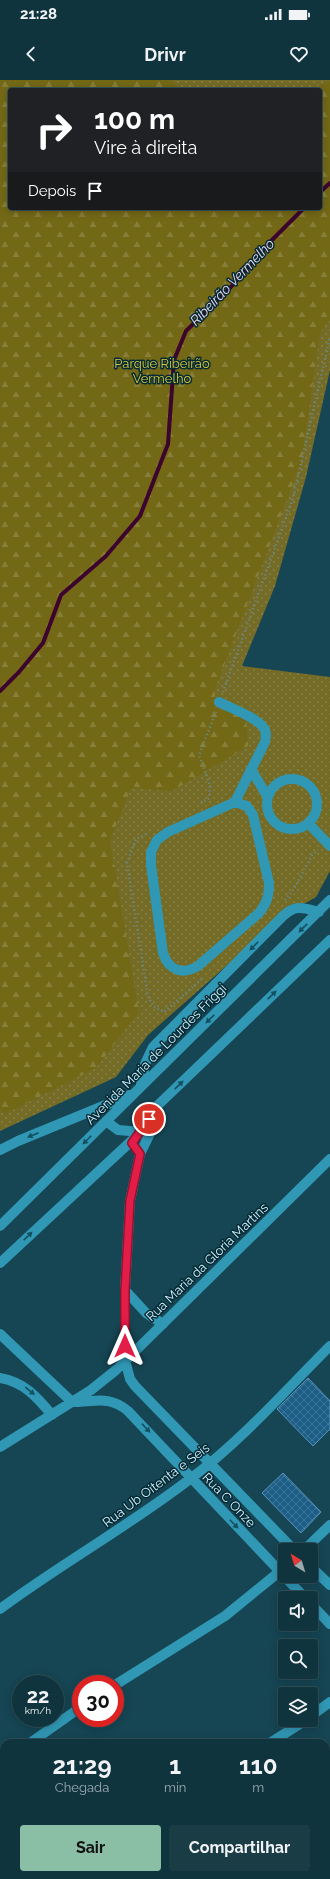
<!DOCTYPE html>
<html lang="pt">
<meta charset="utf-8">
<style>
body{margin:0;font-family:Raleway,sans-serif;background:#193c45;color:#f1f3f6;height:100vh;display:flex;flex-direction:column;font-size:15px;white-space:nowrap}
*{box-sizing:border-box;margin:0}
p{font-size:13px;color:#9caab0}
.icon{flex:none;width:22px;height:22px;fill:none;stroke:currentColor;stroke-width:2;stroke-linecap:round;stroke-linejoin:round}
.map{position:relative;flex:1;overflow:hidden}
.panel{position:absolute;left:0px;top:1659px;width:330px;height:140px;display:flex;flex-direction:column;background:#10343e;border-radius:12px 12px 0 0;box-shadow:0 2px 10px #0003,0 0 0 1px #304f58}
.panel>*{flex:none}
.top-card{position:absolute;left:8px;top:8px;width:314px;height:122px;border-radius:4px;box-shadow:0 2px 10px #0003,0 0 0 1px #304f58;background:#202124;color:#fff;overflow:hidden}
.needle{width:26px;rotate:322deg}
.buttons{position:absolute;left:278px;top:1463px;display:grid;gap:8px}
.buttons a{display:grid;place-items:center;width:40px;height:40px;border-radius:4px;background:#10343e;box-shadow:0 2px 10px #0003,0 0 0 1px #304f58;font-size:20px}
.speed{position:absolute;left:12px;top:1595px;display:flex;gap:8px;font-size:20px;font-weight:700;text-align:center}
.speed>*{display:grid;place-content:center;width:52px;height:52px;border-radius:50%;background:#10343e;box-shadow:0 2px 10px #0003,0 0 0 1px #304f58;line-height:1}
.speed small{font-size:10px;font-weight:400}
.speed .limit{border:6px solid #d22;background:#fff;color:#111}
.pin{position:absolute;display:grid;place-items:center;width:34px;height:34px;color:#fff;margin:-17px;border:2px solid #fff;border-radius:50%;box-shadow:0 1px 4px #0007}
.me{position:absolute;width:44px;margin:-22px;rotate:0deg;stroke-linejoin:round;filter:drop-shadow(0 0 3px #0008)}
.turn{display:flex;align-items:center;gap:14px;height:84px;padding:0 20px;font-size:18px}
.turn .icon{width:52px;height:52px;stroke-width:2.5}
.turn b{display:block;font-size:28px;line-height:34px}
.then{display:flex;align-items:center;height:38px;padding:0 20px;background:#0003;gap:8px;font-size:15px}
.eta{display:flex;justify-content:space-evenly;align-items:center;height:68px;text-align:center}
.eta b{font-size:24px;font-weight:700;line-height:28px}
.cta{display:flex;gap:8px;margin-top:auto;padding:8px 20px}
.cta a{flex:1;height:46px;border-radius:4px;background:#8abfa5;color:#111;font-size:16px;font-weight:700;line-height:46px;text-align:center}
.cta a+a{background:#193c45;color:#f1f3f6}
.status{display:flex;justify-content:space-between;align-items:center;height:28px;padding:0 20px;background:#10343e;direction:ltr}
.status svg{height:11px;fill:currentColor}
header{display:flex;justify-content:space-between;align-items:center;height:52px;padding:0 20px;background:#10343e;font-size:18px;font-weight:700}
.map>svg:first-child{display:block}
</style>
<div class="status"><b>21:28</b><svg viewBox="0 0 49 12"><path d="M0 12V9h3v3zM5 12V6h3v6zM10 12V3h3v9zM15 12V0h3v12zM26 1h20v11H26zM47 4h2v5h-2z"/></svg></div>
<header><svg class="icon" aria-label="back" viewBox="0 0 24 24"><path d="M15 5l-7 7 7 7"/></svg>Drivr<svg class="icon" aria-label="heart" viewBox="0 0 24 24"><path d="M12 20l-8-8c-3-5 5-10 8-4 3-6 11-1 8 4z"/></svg></header>
<div class="map">
<svg width="330" height="1799" viewBox="0 0 330 1799">
<defs>
<pattern id="green-dots" width="8" height="8" patternUnits="userSpaceOnUse"><rect width="8" height="8" fill="#746b27"/><path d="M2 2h.1M6 6h.1" fill="none" stroke="#878147" stroke-width="1.8" stroke-linecap="round"/></pattern>
<pattern id="forest-firs" width="22" height="20" patternUnits="userSpaceOnUse"><rect width="22" height="20" fill="#736816"/><path d="M5 1l3.5 6h-7zM16 11l3.5 6h-7z" fill="#867e39"/></pattern>
<pattern id="building-cross-hatch" width="8" height="8" patternUnits="userSpaceOnUse"><rect width="8" height="8" fill="#1d5e87"/><path d="M0 0l8 8M0 8l8-8" fill="none" stroke="#3d7699"/></pattern>
</defs>
<rect width="100%" height="100%" fill="#164553"/>
<path fill="url(#green-dots)" fill-rule="evenodd" d="M0,0H330V290L306,397L275,506L242,586L330,597V791L316,817L283,836L148,955L116,997L0,1051ZM10,10H320V128H10Z"/>
<path fill="url(#forest-firs)" d="M0,0H171L182,10H10V128H320V10H310L330,1V239L320,253L302,380L215,609L214,628L246,635L248,666L172,711L131,708L110,761L139,932L96,988L5,1034L0,1029Z"/>
<g fill="none" stroke-linecap="round" stroke-linejoin="round">
<path stroke="#3d042e" stroke-width="4" d="M320,112L330,103
M0,611L19,592L43,563L61,515L106,476L140,436L168,364L174,280L186,251L230,208L271,161L304,128"/>
</g>
<path fill="url(#building-cross-hatch)" stroke="#5694c0" d="M308,1298L330,1321V1349L313,1366L277,1329Z
M283,1393L321,1432L301,1453L262,1413Z"/>
<g fill="none" stroke-linecap="round" stroke-linejoin="round">
<path stroke="#668f9c" stroke-width="2.5" stroke-dasharray="1 3" stroke-linecap="butt" d="M223,612L293,418L330,257
M201,723L209,718L210,705L199,675L216,632
M146,754L136,759L127,783L148,916L153,926L164,932L203,898
M285,820L294,809L312,775L318,770"/>
<path stroke="#3097b4" stroke-width="10" d="M219,622C230,628 256,637 263,647C267,651 266,656 265,662L235,722L168,752L157,760L151,772V785L163,873C169,891 182,895 198,886L259,833C267,823 269,816 269,803L253,735L247,726L235,722
M251,689L267,716
M267 724a25 25 0 1 1 50 0a25 25 0 1 1-50 0Z
M308,743L330,766
M141,1005L145,984L153,967L283,836C296,824 303,828 319,832
M157,1026L155,1043L140,1074L130,1121L125,1210V1280L130,1299L135,1306L294,1470
M106,1041L118,1050L141,1052
M0,1070L18,1061L130,1015
M0,1146L330,820
M0,1183L141,1052L157,1026L330,860
M125,1210L146,1233L163,1244
M0,1254L72,1322C95,1322 109,1315 128,1331L305,1518
M0,1298C24,1302 37,1317 52,1335
M0,1367L91,1310L116,1290L330,1079
M304,1470L330,1445
M311,1487L330,1505
M311,1524L330,1544
M0,1529C62,1483 129,1446 190,1399C241,1361 285,1311 330,1266
M115,1605L225,1536L284,1488
M311,1636L330,1622
M30,1663L81,1627
M270,1663L306,1640
M0,1686L4,1683
M326,1781L330,1778
M73,1799L78,1795
M299,1799L305,1795"/>
</g>
<defs><path id="oneway-solid" d="M-6-.8H1V-3.2L6.5 0L1 3.2V.8H-6Z"/></defs>
<g fill="#135061">
<use href="#oneway-solid" transform="translate(303 848) rotate(136)"/>
<use href="#oneway-solid" transform="translate(254 866) rotate(135)"/>
<use href="#oneway-solid" transform="translate(272 915) rotate(-44)"/>
<use href="#oneway-solid" transform="translate(210 939) rotate(136)"/>
<use href="#oneway-solid" transform="translate(179 1005) rotate(-44)"/>
<use href="#oneway-solid" transform="translate(33 1055) rotate(157)"/>
<use href="#oneway-solid" transform="translate(87 1060) rotate(135)"/>
<use href="#oneway-solid" transform="translate(28 1156) rotate(-44)"/>
<use href="#oneway-solid" transform="translate(30 1311) rotate(39)"/>
<use href="#oneway-solid" transform="translate(146 1348) rotate(47)"/>
<use href="#oneway-solid" transform="translate(234 1444) rotate(46)"/>
</g>
<g fill="none" stroke-linecap="round" stroke-linejoin="round">
<g stroke="#92132f" stroke-width="10">
<path id="route" d="M125,1266V1210L130,1121L140,1074L132,1063L149,1039"/>
</g>
<use href="#route" stroke="#e11d48" stroke-width="7"/>
</g>
<g text-anchor="middle" dominant-baseline="central" stroke-width="3" stroke-linejoin="round" paint-order="stroke">
<g font-size="13" fill="#dcc83a" stroke="#032a35">
<text x="162" y="283">Parque Ribeirão<tspan x="162" dy="15">Vermelho</tspan></text>
</g>
<g font-size="13" fill="#d2f2fe" stroke="#032a35">
<text transform="translate(156 974) rotate(-45)">Avenida Maria de Lourdes Friggi</text>
<text transform="translate(207 1182) rotate(-44)">Rua Maria da Gloria Martins</text>
<text transform="translate(156 1405) rotate(-37)">Rua Ub Oitenta e Seis</text>
<text transform="translate(229 1420) rotate(46)">Rua C Onze</text>
</g>
<g font-size="14" font-style="italic" fill="#f5d8ea" stroke="#032a35">
<text transform="translate(232 202) rotate(-46)">Ribeirão Vermelho</text>
</g>
</g>
</svg>
<div class="buttons">
<a><svg class="needle" viewBox="-14 -14 28 28"><path d="M0-13l5 13h-10z" fill="#e53935"/><path d="M0 13l5-13h-10z" fill="#9caab0"/></svg></a>
<a><svg class="icon" aria-label="sound" viewBox="0 0 24 24"><path d="M4 9h4l5-4v14l-5-4H4zM17 9q2 3 0 6"/></svg></a>
<a><svg class="icon" aria-label="search" viewBox="0 0 24 24"><circle cx="10" cy="10" r="6"/><path d="M15 15l6 6"/></svg></a>
<a><svg class="icon" aria-label="layers" viewBox="0 0 24 24"><path d="M12 4l9 5-9 5-9-5zM3 14l9 5 9-5"/></svg></a>
</div>
<div class="speed"><div>22<small>km/h</small></div><div class="limit">30</div></div>
<div class="pin" style="left:149px;top:1039px;background:#d93025"><svg class="icon" aria-label="arrive" viewBox="0 0 24 24"><path d="M6 21V4h12l-3 4 3 4H6"/></svg></div>
<svg class="me" style="left:125px;top:1266px" viewBox="-20 -20 40 40"><path d="M0-17L14 15 0 8-14 15z" fill="#e11d48" stroke="#fff" stroke-width="4"/></svg>
<div class="top-card">
<div class="turn"><svg class="icon" aria-label="right" viewBox="0 0 24 24"><path d="M7 20v-9h11M14 6l5 5-5 5"/></svg><div><b>100 m</b>Vire à direita</div></div>
<div class="then">Depois<svg class="icon" aria-label="arrive" viewBox="0 0 24 24"><path d="M6 21V4h12l-3 4 3 4H6"/></svg></div>
</div>
<section class="panel">
<div class="eta">
<div><b>21:29</b><p>Chegada</p></div>
<div><b>1</b><p>min</p></div>
<div><b>110</b><p>m</p></div>
</div>
<div class="cta"><a>Sair</a><a>Compartilhar</a></div>
</section>
</div>
